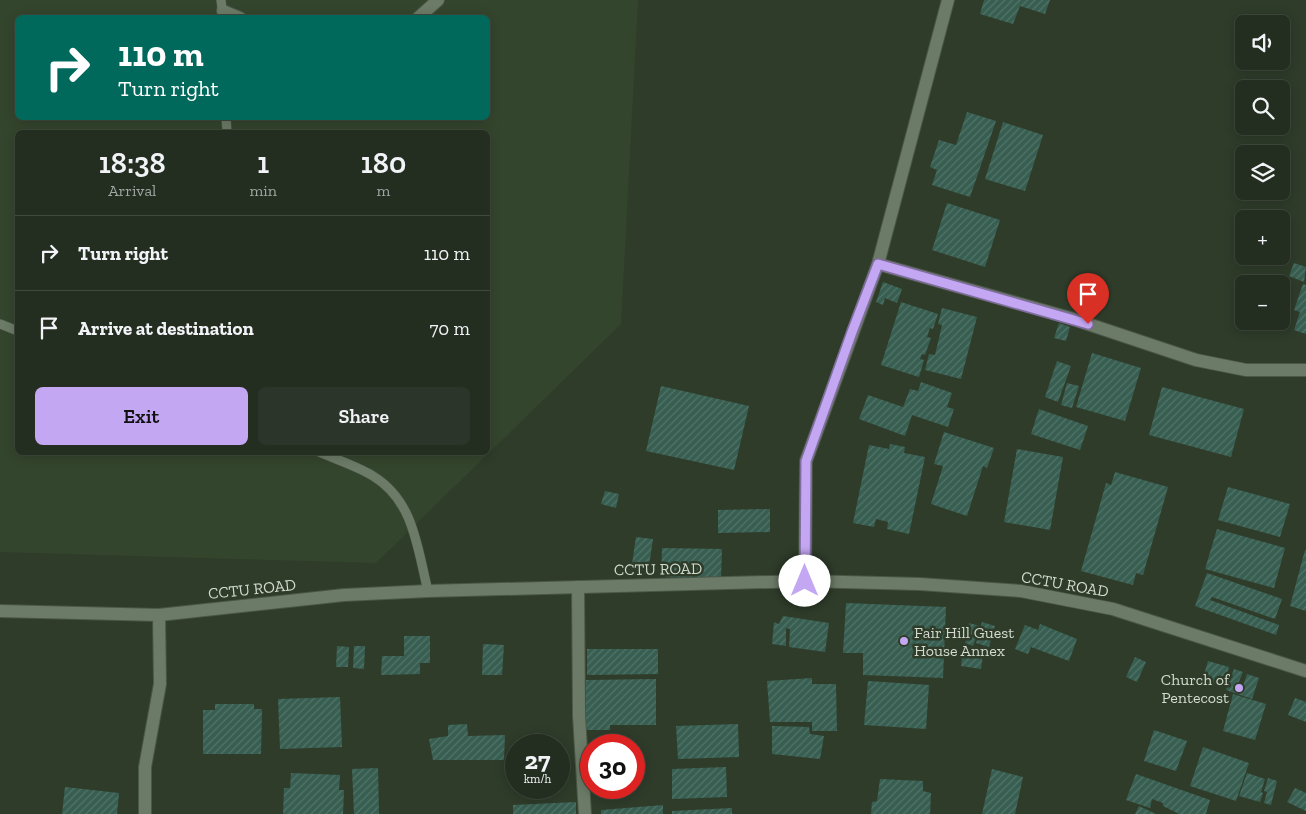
<!DOCTYPE html>
<meta charset="utf-8">
<style>
body{margin:0;font-family:"Zilla Slab",serif;background:#2b3529;color:#f1f3f6;height:100vh;display:flex;flex-direction:column;font-size:19px;white-space:nowrap}
*{box-sizing:border-box;margin:0}
p{font-size:16px;color:#a3a8a5}
.icon{flex:none;width:28px;height:28px;fill:none;stroke:currentColor;stroke-width:2;stroke-linecap:round;stroke-linejoin:round}
.map{position:relative;flex:1;overflow:hidden}
.sheet{position:absolute;left:15px;top:130px;width:475px;height:325px;display:flex;flex-direction:column;background:#232d20;border-radius:8px;box-shadow:0 2px 12px #0003,0 0 0 1px #40493e}
.sheet>*{flex:none}
.guide{position:absolute;left:15px;top:15px;width:475px;height:105px;border-radius:8px;box-shadow:0 2px 12px #0003,0 0 0 1px #40493e;background:#00695c;color:#fff;overflow:hidden}
.fabs{position:absolute;left:1235px;top:15px;display:grid;gap:10px}
.fabs a{display:grid;place-items:center;width:55px;height:55px;border-radius:8px;background:#232d20;box-shadow:0 2px 12px #0003,0 0 0 1px #40493e;font-size:25px}
.speed{position:absolute;left:505px;top:734px;display:flex;gap:10px;font-size:25px;font-weight:700;text-align:center}
.speed>*{display:grid;place-content:center;width:65px;height:65px;border-radius:50%;background:#232d20;box-shadow:0 2px 12px #0003,0 0 0 1px #40493e;line-height:1}
.speed small{font-size:12px;font-weight:400}
.speed .limit{border:8px solid #d22;background:#fff;color:#111}
.pin{position:absolute;display:grid;place-items:center;width:42px;height:42px;color:#fff;margin:-51px -21px;border-radius:50% 50% 50% 0;rotate:-45deg;box-shadow:0 0 5px #0007}
.pin .icon{rotate:45deg}
.me{position:absolute;width:55px;margin:-28px;rotate:0deg;stroke-linejoin:round;filter:drop-shadow(0 0 4px #0008)}
.turn{display:flex;align-items:center;gap:18px;height:105px;padding:0 20px;font-size:22px}
.turn .icon{width:65px;height:65px;stroke-width:2.5}
.turn b{display:block;font-size:35px;line-height:42px}
.eta{display:flex;justify-content:space-evenly;align-items:center;height:85px;text-align:center}
.eta b{font-size:30px;font-weight:600;line-height:35px}
.primary-button{display:flex;gap:10px;margin-top:auto;padding:10px 20px}
.primary-button a{flex:1;height:58px;border-radius:8px;background:#c3a7f2;color:#111;font-size:20px;font-weight:600;line-height:58px;text-align:center}
.primary-button a+a{background:#2b3529;color:#f1f3f6}
ul{padding:0;list-style:none}
li{display:flex;align-items:center;gap:15px;height:75px;padding:0 20px;border-top:1px solid #40493e}
li div{flex:1}
li b{display:block;font-size:19px}
li em{font-style:normal}
.map>svg:first-child{display:block}
</style>
<div class="map">
<svg width="1306" height="814" viewBox="0 0 1306 814">
<defs>
<pattern id="building-hatch" width="6" height="6" patternUnits="userSpaceOnUse" patternTransform="scale(1.25)"><rect width="6" height="6" fill="#375e51"/><path d="M-1 1l2-2M0 6l6-6M5 7l2-2" fill="none" stroke="#537469"/></pattern>
</defs>
<rect width="100%" height="100%" fill="#2f3c2a"/>
<path fill="#34452d" fill-rule="evenodd" d="M0,0H638L621,324L376,563L0,552ZM18,18H488V118H18ZM18,132H488V452H18Z"/>
<path fill="url(#building-hatch)" d="M984,0H1050L1045,14L1020,6L1013,24L980,14Z
M967,112L996,121L970,197L932,185L937,170L930,167L939,140L956,145Z
M1003,122L1043,135L1025,191L985,179Z
M947,203L1000,220L985,267L932,250Z
M1294,263L1306,267L1304,282L1289,276Z
M883,282L902,289L897,303L885,298L883,305L876,302Z
M1303,284L1306,285V334L1294,330L1300,312L1294,310Z
M901,302L938,314L933,329L930,328L927,337L931,338L925,355L922,354L920,359L924,360L919,377L881,365Z
M942,308L977,317L961,379L925,370L929,354L935,355L942,325L938,324Z
M1059,323L1070,327L1066,341L1054,338Z
M1092,353L1141,368L1125,421L1076,407Z
M1057,361L1071,366L1058,402L1045,397Z
M921,382L952,393L947,407L954,409L948,427L912,415L905,436L859,419L868,395L903,407L910,389L918,391Z
M1067,383L1079,386L1072,408L1061,405Z
M661,386L749,406L734,470L646,451Z
M1162,387L1244,409L1231,457L1149,435Z
M1039,409L1088,426L1080,450L1031,434Z
M944,432L994,448L987,468L983,466L967,516L931,504L943,466L934,464Z
M890,444L905,447L904,453L925,457L909,534L887,529L888,522L876,519L874,527L853,523L869,445L889,449Z
M1017,449L1063,457L1050,530L1004,522Z
M1115,472L1168,487L1143,575L1136,573L1133,585L1081,571L1106,483L1111,485Z
M1228,487L1290,504L1280,537L1218,520Z
M605,491L619,494L616,508L601,504Z
M770,509V532L718,533V510Z
M1217,529L1285,548L1274,588L1205,569Z
M636,537L653,539L649,566L632,564Z
M662,548L722,549L721,578L661,577Z
M1305,550H1306V611L1290,606Z
M1207,573L1282,599L1275,619L1212,597L1210,600L1279,625L1276,635L1195,606Z
M846,603L946,607L943,678L863,675V653H843Z
M783,616L829,623L825,652L789,647L790,629L786,628V646L772,644L774,622L779,624Z
M982,622L995,626L989,647L976,643Z
M969,623L980,626L977,636L966,633Z
M1040,624L1077,639L1069,661L1031,647L1028,654L1015,649L1025,625L1038,630Z
M968,635L976,638L973,646L965,643Z
M404,636H430V663H420V674L381,675L382,656H404Z
M483,644L504,645L502,675H482Z
M337,646L349,647L348,667H336Z
M354,646H365L364,669L353,668Z
M587,649H658V674L587,675Z
M963,650L983,653L981,669L961,666Z
M1135,657L1146,662L1137,682L1126,677Z
M1208,661L1229,667L1224,686L1202,681Z
M1234,669L1243,672L1238,684L1243,686L1247,674L1259,678L1252,699L1226,690Z
M812,678V684H836L837,731H812V722H770L767,681Z
M656,679V725H610V730H586V680Z
M868,681L929,685L926,729L864,725Z
M1233,694L1266,704L1255,740L1223,731Z
M340,697L342,747L280,749L278,699Z
M1295,698L1306,702V722L1288,715Z
M215,704H254V709H262L261,754H203V710H215Z
M467,724L468,736L505,735L504,760H433L429,739L448,736V725Z
M738,724L739,757L678,759L676,726Z
M772,726L809,727L810,734L824,736L820,759L772,754Z
M1154,730L1187,741L1176,771L1144,761Z
M1203,747L1249,763L1236,801L1190,786Z
M726,767L727,797L672,799V769Z
M378,768L379,814H354L352,769Z
M992,769L1023,777L1015,814H982Z
M291,773L340,775L339,790H344L343,814H283L284,788H290Z
M1247,773L1265,779L1261,792L1263,793L1260,802L1239,796Z
M1136,774L1210,800L1206,814H1179L1163,806V803L1152,799L1150,808L1126,800Z
M1268,778L1277,781L1271,805L1264,803L1267,792L1264,791Z
M880,779L923,781V791L931,793L930,814H871L872,802L877,801Z
M65,787L119,793L117,814H62Z
M1295,788L1306,793V811L1287,802Z
M576,802V814H513V805Z
M663,805V814H601V810Z
M1139,806L1156,814H1135Z
M732,808V814H672V811Z"/>
<g fill="none" stroke-linecap="round" stroke-linejoin="round">
<g stroke="#4b5747" stroke-width="10">
<path id="service" d="M221,0L223,17
M226,118L227,132
M0,324L18,331
M319,452C337,460 357,466 373,476C414,501 417,547 428,591"/>
</g>
<g stroke="#4b5747" stroke-width="14">
<path id="minor" d="M223,11L240,18
M418,18L438,0
M878,264L1070,318L1196,360L1246,370H1306
M805,581L806,461L878,264L948,0
M578,587L579,716L585,814
M145,814V767L160,684L159,615"/>
</g>
<g stroke="#4b5747" stroke-width="14">
<path id="tertiary" d="M0,611L159,615L344,595L428,591L805,581L920,584L1021,591L1113,609L1306,671"/>
</g>
<use href="#service" stroke="#6c7b67" stroke-width="9"/>
<use href="#minor" stroke="#6c7b67" stroke-width="12"/>
<use href="#tertiary" stroke="#6c7b67" stroke-width="12"/>
</g>
<g fill="none" stroke-linecap="round" stroke-linejoin="round">
<g stroke="#7f6d9d" stroke-width="12">
<path id="route" d="M805,581L806,461L852,332L878,264L1088,324"/>
</g>
<use href="#route" stroke="#c3a7f2" stroke-width="9"/>
</g>
<g fill="#c3a7f2" stroke="#2f3c2a" stroke-width="2">
<circle cx="904" cy="641" r="5"/>
<circle cx="1239" cy="688" r="5"/>
</g>
<g text-anchor="middle" dominant-baseline="central" stroke-width="5" stroke-linejoin="round" paint-order="stroke">
<g font-size="16" fill="#d2dbcf" stroke="#2f3c2a">
<text transform="translate(658 569) rotate(-1)">CCTU ROAD</text>
<text transform="translate(1065 584) rotate(10)">CCTU ROAD</text>
<text transform="translate(252 589) rotate(-6)">CCTU ROAD</text>
</g>
<g font-size="16" fill="#d2dbcf" stroke="#2f3c2a" text-anchor="start">
<text x="914" y="632">Fair Hill Guest<tspan x="914" dy="18">House Annex</tspan></text>
<text x="1229" y="679" text-anchor="end">Church of<tspan x="1229" dy="18">Pentecost</tspan></text>
</g>
</g>
</svg>
<div class="fabs">
<a><svg class="icon" aria-label="sound" viewBox="0 0 24 24"><path d="M4 9h4l5-4v14l-5-4H4zM17 9q2 3 0 6"/></svg></a>
<a><svg class="icon" aria-label="search" viewBox="0 0 24 24"><circle cx="10" cy="10" r="6"/><path d="M15 15l6 6"/></svg></a>
<a><svg class="icon" aria-label="layers" viewBox="0 0 24 24"><path d="M12 4l9 5-9 5-9-5zM3 14l9 5 9-5"/></svg></a>
<a>+</a>
<a>−</a>
</div>
<div class="speed"><div>27<small>km/h</small></div><div class="limit">30</div></div>
<div class="pin" style="left:1088px;top:324px;background:#d93025"><svg class="icon" aria-label="arrive" viewBox="0 0 24 24"><path d="M6 21V4h12l-3 4 3 4H6"/></svg></div>
<svg class="me" style="left:805px;top:581px" viewBox="-20 -20 40 40"><circle r="19" fill="#fff"/><path d="M0-13L10 11 0 6-10 11z" fill="#c3a7f2"/></svg>
<div class="guide">
<div class="turn"><svg class="icon" aria-label="right" viewBox="0 0 24 24"><path d="M7 20v-9h11M14 6l5 5-5 5"/></svg><div><b>110 m</b>Turn right</div></div>
</div>
<section class="sheet">
<div class="eta">
<div><b>18:38</b><p>Arrival</p></div>
<div><b>1</b><p>min</p></div>
<div><b>180</b><p>m</p></div>
</div>
<ul>
<li><svg class="icon" aria-label="right" viewBox="0 0 24 24"><path d="M7 20v-9h11M14 6l5 5-5 5"/></svg><div><b>Turn right</b></div><em>110 m</em></li>
<li><svg class="icon" aria-label="arrive" viewBox="0 0 24 24"><path d="M6 21V4h12l-3 4 3 4H6"/></svg><div><b>Arrive at destination</b></div><em>70 m</em></li>
</ul>
<div class="primary-button"><a>Exit</a><a>Share</a></div>
</section>
</div>
